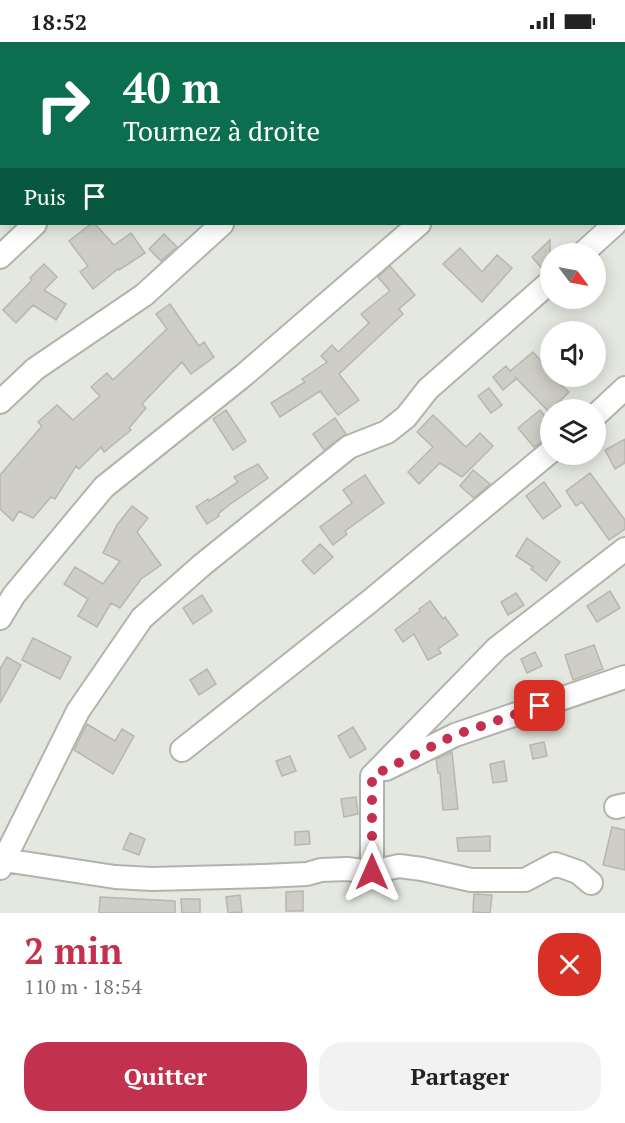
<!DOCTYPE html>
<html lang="fr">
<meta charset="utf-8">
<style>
body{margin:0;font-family:"PT Serif",serif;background:#f2f2f2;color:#222;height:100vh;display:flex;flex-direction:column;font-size:22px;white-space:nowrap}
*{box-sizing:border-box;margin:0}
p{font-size:20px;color:#767676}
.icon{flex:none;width:33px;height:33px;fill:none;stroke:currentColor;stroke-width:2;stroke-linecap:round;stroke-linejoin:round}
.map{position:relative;height:871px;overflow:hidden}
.drawer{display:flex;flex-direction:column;background:#fff;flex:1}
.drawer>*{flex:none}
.banner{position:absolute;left:0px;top:0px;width:626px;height:183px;box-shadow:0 3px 15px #0003;background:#0b6e4f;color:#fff;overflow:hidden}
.needle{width:39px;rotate:122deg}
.tools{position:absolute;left:540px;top:201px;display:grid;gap:12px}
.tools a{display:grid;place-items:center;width:66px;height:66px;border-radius:50%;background:#fff;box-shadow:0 3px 15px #0003;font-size:30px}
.pin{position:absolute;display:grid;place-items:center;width:51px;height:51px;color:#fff;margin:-26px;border-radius:12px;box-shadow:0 3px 9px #0006}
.me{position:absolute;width:66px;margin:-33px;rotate:0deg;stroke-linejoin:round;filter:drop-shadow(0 0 4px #0008)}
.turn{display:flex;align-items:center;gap:21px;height:126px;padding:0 24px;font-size:27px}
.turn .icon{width:78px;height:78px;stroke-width:2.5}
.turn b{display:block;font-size:42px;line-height:51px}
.then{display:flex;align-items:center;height:57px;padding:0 24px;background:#0003;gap:12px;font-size:22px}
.round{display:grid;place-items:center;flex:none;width:63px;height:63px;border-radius:24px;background:#f2f2f2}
.head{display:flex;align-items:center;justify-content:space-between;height:102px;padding:0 24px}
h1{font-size:36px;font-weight:800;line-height:45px;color:#c2314d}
.action{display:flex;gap:12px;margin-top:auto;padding:12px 24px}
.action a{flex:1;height:69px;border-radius:24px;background:#c2314d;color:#fff;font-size:24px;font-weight:800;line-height:69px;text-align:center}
.action a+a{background:#f2f2f2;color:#222}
.status{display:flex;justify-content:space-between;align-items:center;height:42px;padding:0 30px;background:#fff;direction:ltr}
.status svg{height:16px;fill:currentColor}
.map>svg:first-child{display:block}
</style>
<div class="status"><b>18:52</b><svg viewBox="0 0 49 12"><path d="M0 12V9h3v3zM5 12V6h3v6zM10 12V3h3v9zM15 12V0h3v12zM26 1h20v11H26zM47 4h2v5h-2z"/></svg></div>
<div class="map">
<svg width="625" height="871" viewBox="0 0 625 871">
<rect width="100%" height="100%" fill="#e4e8e0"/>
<path fill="#cecec6" stroke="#b7b7af" stroke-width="1.5" d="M91,182H95L114,203L131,191L145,211L119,228L118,227L93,247L80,230L88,224L69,199Z
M164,192L177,205L161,219L149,207Z
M550,198V227L544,229L532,215Z
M460,206L482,230L497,213L512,226L482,260L443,222Z
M44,222L57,235L44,248L66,262L56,278L33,263L16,281L3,268L32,238L30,236Z
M390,224L415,253L399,267L403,272L339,332L359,358L338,373L320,349L280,375L271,361L305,340L302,337L327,320L321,314L332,303L338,310L369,281L361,272L390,249L378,235Z
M170,262L199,304L204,300L214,315L191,332L182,320L142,362L146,366L129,386L131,388L104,410L101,405L79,427L76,424L55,457L51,455L33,476L19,469L13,479L0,467V433L42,384L38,380L57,363L73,378L100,354L91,345L107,331L113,338L167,287L156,272Z
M533,310L548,327L546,328L550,334L569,350L549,370L515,335L516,337L503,348L493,335L506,324L510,329Z
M489,346L502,363L491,371L478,354Z
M226,368L246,399L233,408L213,377Z
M540,368L550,381V395L534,405L518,386Z
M433,373L466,405L480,391L493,404L462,435L440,421L419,442L408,430L433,405L417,390Z
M335,376L346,392L324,408L313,392Z
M625,397V421L615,427L605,408Z
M258,422L268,436L229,463L218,472L219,474L207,482L196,465L208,457L209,459L238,440L234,435Z
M473,428L490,442L474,456L460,444Z
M590,431L625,478V487L609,498L582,460L576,464L566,449Z
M365,433L384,461L345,489L347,492L333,503L320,485L352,461L343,448Z
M544,440L561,464L543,477L526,454Z
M132,464L148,476L137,490L161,523L141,537L120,566L111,561L97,585L78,574L88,557L64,542L75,525L103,542L120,519L103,511L117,483Z
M527,496L560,520L546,539L531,527L533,525L516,514Z
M320,502L333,515L314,532L302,519Z
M610,549L620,566L597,580L587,564Z
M516,551L524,563L508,573L501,560Z
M202,553L212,569L193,582L183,566Z
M430,559L443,577L445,575L458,593L438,607L441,611L428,618L414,592L403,600L395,588L420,569L419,567Z
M33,596L71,615L60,637L22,618Z
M594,603L603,627L573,638L565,613Z
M535,610L542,624L527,631L521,617Z
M7,615L21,623L0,661V627Z
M207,627L216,642L199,653L190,638Z
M87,682L115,699L122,687L134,694L113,732L74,708Z
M353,685L366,707L350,716L338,694Z
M544,700L547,714L533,717L530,703Z
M452,710L458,767L443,768L440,731H438L436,717Z
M290,714L296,729L282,734L276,719Z
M504,719L507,739L493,741L490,722Z
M356,755L358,772L344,775L341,757Z
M612,785L625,788V828L603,823Z
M309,789L310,802L295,803V790Z
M130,791L145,797L139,813L123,807Z
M490,794V809H458L457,796Z
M303,849V869H286V850Z
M474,852L492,853L490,871L473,870Z
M240,853L242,870L228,871L226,855Z
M100,855L175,859V871H99Z
M181,857H200V871H182Z"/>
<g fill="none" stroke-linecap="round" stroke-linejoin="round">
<g stroke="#b1b4ad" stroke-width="26">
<path id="minor" d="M32,2L33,0
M231,2L233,0
M422,2L424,0
M624,4L625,3
M0,30L2,28
M582,212L615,182
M0,215L35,182
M0,360L35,327L144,253L222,182
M596,373L625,346
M0,576L14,553L104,445L244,333L419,182
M182,708L369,560L550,410
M386,727L455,693L625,635
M616,765L625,763
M4,818L115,835L152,837L264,834L307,832L321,828L347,827L372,830L399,824L422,827L471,838H525L555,822L578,830L591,841
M0,826L78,669L142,576L202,523L349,405L387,390L406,375L428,347L550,240
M372,830V734L497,606L625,507"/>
</g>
<use href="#minor" stroke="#fff" stroke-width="22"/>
</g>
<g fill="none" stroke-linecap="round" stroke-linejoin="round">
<path stroke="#c2314d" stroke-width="10" stroke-dasharray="0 18" d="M372,830V734L455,693L540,664"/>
</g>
</svg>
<div class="tools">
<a><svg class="needle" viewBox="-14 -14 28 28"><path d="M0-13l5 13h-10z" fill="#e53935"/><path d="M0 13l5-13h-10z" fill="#767676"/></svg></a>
<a><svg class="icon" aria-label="sound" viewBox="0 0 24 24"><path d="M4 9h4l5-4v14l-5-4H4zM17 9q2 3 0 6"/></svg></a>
<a><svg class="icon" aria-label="layers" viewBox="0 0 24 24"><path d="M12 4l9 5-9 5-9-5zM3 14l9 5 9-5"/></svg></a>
</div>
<div class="pin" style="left:540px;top:664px;background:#d93025"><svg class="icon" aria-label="arrive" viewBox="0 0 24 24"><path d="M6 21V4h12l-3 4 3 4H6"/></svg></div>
<svg class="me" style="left:372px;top:830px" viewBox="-20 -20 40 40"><path d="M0-17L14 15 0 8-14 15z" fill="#c2314d" stroke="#fff" stroke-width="4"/></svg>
<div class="banner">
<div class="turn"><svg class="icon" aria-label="right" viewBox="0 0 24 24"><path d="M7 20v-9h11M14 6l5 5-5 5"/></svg><div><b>40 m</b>Tournez à droite</div></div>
<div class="then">Puis<svg class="icon" aria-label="arrive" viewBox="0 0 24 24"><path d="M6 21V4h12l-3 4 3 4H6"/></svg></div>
</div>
</div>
<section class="drawer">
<div class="head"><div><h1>2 min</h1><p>110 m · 18:54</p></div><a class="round" style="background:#d93025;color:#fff"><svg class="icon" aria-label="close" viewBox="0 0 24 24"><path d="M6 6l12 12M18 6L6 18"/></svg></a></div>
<div class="action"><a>Quitter</a><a>Partager</a></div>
</section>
